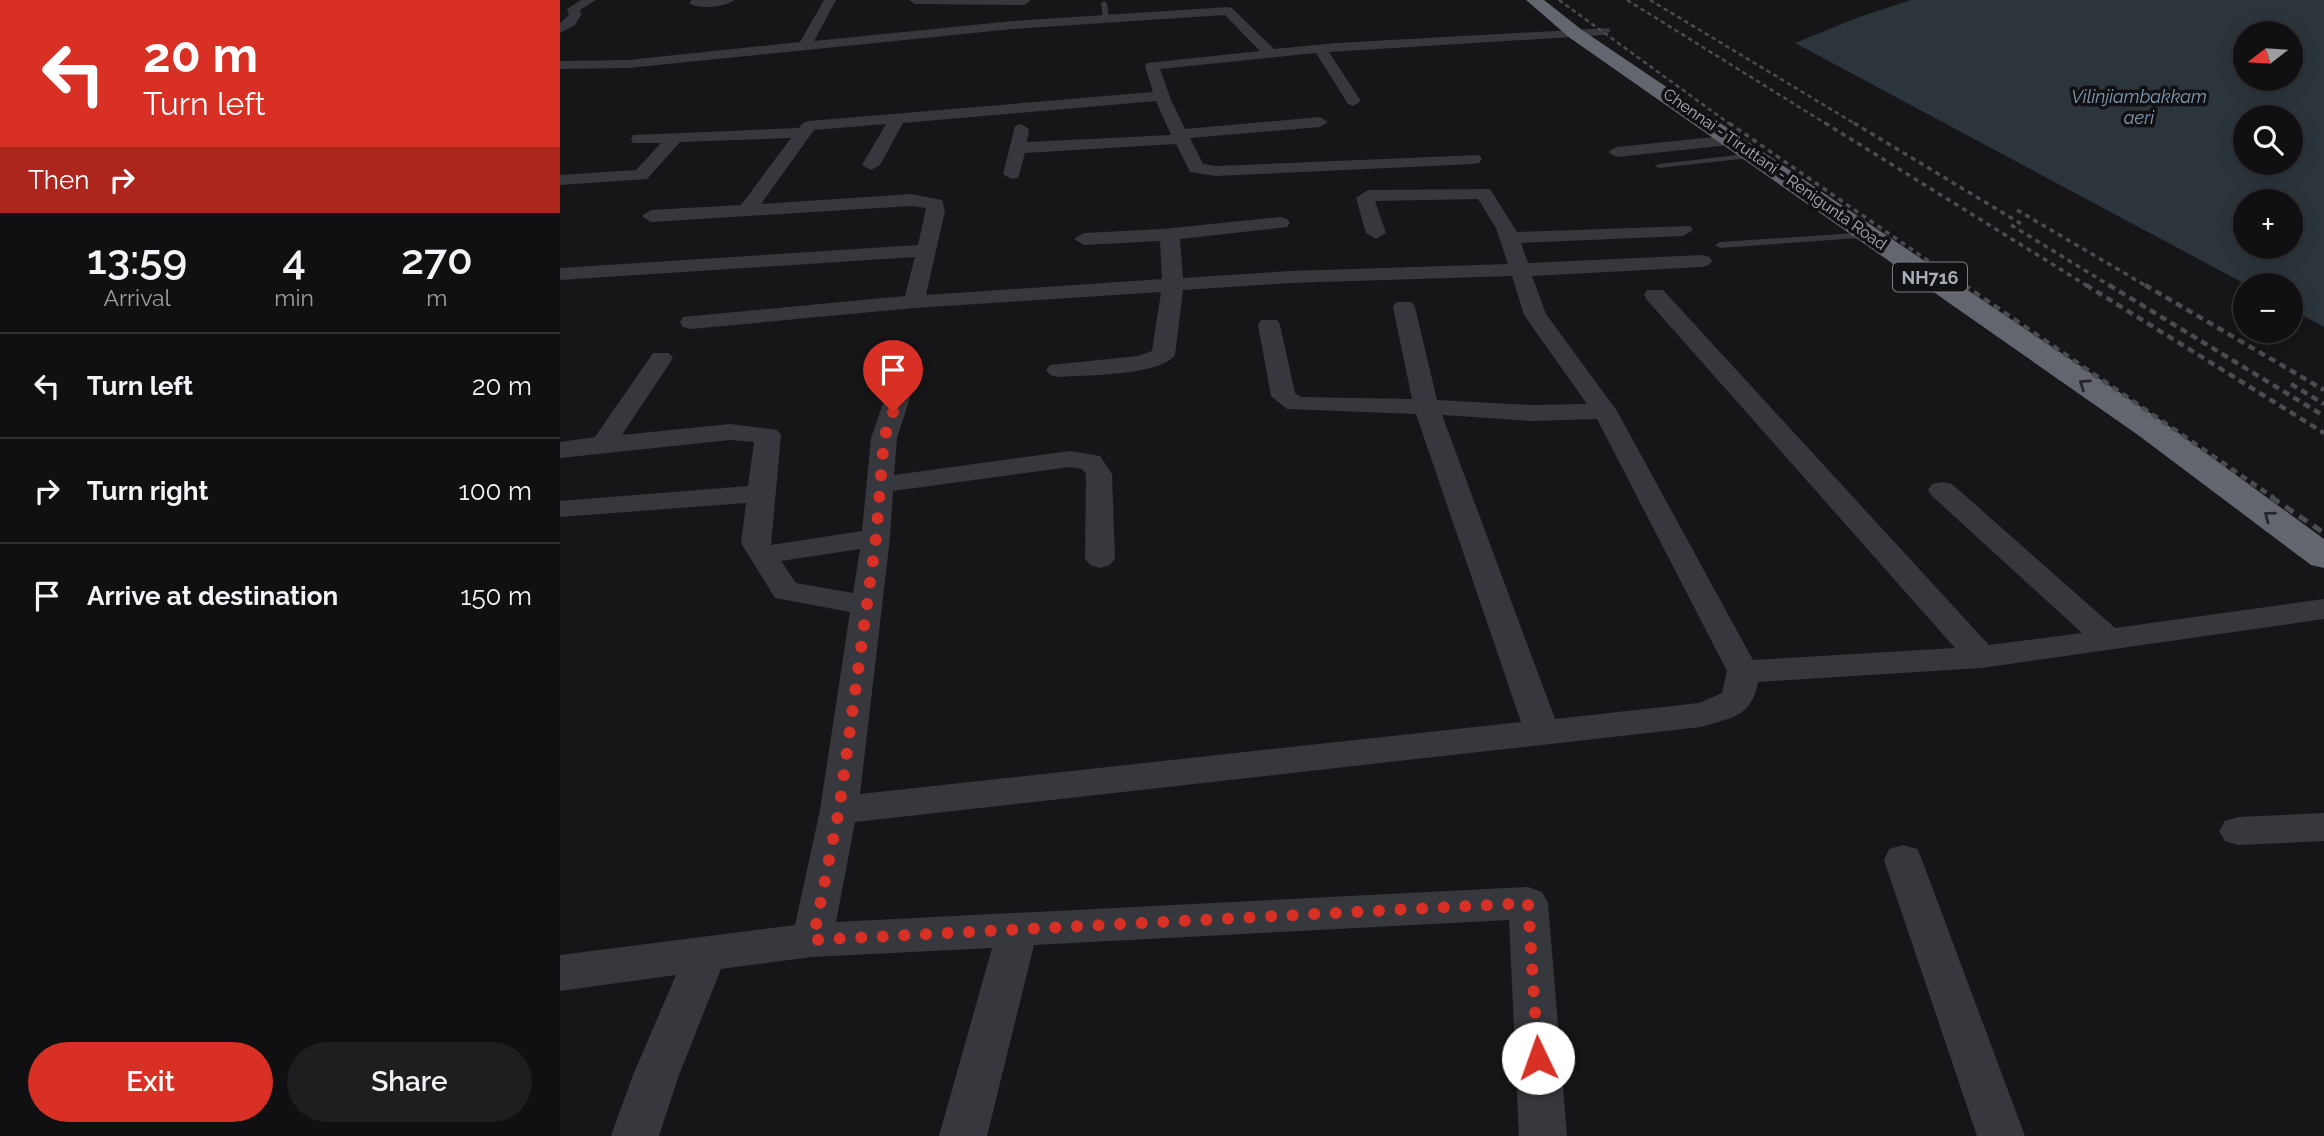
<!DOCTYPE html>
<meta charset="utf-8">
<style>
body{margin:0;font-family:Raleway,sans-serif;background:#1e1e20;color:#f1f3f6;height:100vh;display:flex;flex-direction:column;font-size:26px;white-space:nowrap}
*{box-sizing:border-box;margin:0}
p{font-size:23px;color:#9c9d9f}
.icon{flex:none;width:38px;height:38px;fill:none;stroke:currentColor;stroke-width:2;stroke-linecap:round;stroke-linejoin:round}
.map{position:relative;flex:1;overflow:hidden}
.details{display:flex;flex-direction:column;background:#101012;width:560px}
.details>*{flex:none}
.guide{background:#d93025;color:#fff;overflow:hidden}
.needle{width:46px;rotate:253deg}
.buttons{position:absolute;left:1673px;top:21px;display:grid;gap:14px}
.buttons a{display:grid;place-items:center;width:70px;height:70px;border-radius:50%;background:#101012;box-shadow:0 4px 18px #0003,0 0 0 2px #303032;font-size:35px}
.pin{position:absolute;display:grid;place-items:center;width:60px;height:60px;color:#fff;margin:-72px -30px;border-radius:50% 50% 50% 0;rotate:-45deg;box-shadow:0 0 7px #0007}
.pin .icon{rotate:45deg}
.me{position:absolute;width:77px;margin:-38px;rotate:357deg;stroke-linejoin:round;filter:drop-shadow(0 0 5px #0008)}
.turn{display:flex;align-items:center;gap:24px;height:147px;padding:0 28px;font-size:32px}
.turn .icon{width:91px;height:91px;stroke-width:2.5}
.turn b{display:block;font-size:49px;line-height:60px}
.then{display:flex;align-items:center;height:66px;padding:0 28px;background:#0003;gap:14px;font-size:26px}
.eta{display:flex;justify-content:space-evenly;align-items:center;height:119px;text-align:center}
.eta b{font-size:42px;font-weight:600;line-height:49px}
.action{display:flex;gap:14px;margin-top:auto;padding:14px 28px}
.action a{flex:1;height:80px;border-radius:42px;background:#d93025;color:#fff;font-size:28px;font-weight:600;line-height:80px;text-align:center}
.action a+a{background:#1e1e20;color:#f1f3f6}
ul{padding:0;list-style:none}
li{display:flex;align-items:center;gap:21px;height:105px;padding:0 28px;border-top:2px solid #303032}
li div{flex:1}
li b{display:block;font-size:26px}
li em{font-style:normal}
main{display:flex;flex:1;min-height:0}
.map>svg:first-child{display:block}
</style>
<main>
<section class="details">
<div class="guide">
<div class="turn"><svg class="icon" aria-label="left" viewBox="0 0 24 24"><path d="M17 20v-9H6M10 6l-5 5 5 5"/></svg><div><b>20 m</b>Turn left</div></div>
<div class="then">Then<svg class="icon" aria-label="right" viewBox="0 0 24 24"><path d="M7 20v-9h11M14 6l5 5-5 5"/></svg></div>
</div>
<div class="eta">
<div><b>13:59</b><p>Arrival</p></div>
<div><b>4</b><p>min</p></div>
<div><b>270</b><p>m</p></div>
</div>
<ul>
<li><svg class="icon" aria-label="left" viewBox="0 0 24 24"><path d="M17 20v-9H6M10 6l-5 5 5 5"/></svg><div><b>Turn left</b></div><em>20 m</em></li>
<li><svg class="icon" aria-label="right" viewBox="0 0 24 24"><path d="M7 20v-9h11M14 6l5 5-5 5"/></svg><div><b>Turn right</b></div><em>100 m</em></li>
<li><svg class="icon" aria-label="arrive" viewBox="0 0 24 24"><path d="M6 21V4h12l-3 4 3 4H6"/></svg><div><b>Arrive at destination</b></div><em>150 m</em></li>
</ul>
<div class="action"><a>Exit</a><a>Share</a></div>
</section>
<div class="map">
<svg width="1764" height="1136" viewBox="0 0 1764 1136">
<rect width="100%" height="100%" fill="#161618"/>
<path fill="#2c353c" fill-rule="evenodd" d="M1351,0H1764V327L1731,309V285H1687L1235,43L1299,17ZM1685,33H1731V79H1685ZM1685,117H1731V163H1685ZM1685,201H1731V247H1685Z"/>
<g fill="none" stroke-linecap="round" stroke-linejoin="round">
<path fill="#37383d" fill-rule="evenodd" d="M544,1L547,3L549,19L546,21L543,19L541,3Z
M1195,153L1199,155L1198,157L1099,168L1095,166L1099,164Z
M1310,232L1313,233V237L1160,248L1155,245L1160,242Z"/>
<path fill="#37383d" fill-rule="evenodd" d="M21,0H36L20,10L21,15L15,25L0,33V23L9,15L7,9Z
M132,0H175C166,7 138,10 129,3Z
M264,0H276L254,41L453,21L668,7L672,8L714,49L777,43L1049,28L1051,31L1044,35L769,52L801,101L793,106L788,104L756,53L600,69L611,100L625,129L760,117L768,122L760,127L630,138L643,164L656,166L919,155L922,159L919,163L913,164L656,176L630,172L616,144L465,153L458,178L452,179L443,174L455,126L461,124L469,129L467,142L611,135L596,101L343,123L320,165L311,170L302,165L326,124L254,130L201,204L351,194L382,200L385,211L366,295L602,279L600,241L524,245L514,239L524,233L603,229L720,217L727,219L730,223L727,227L620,239L623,278L730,271L948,264L936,228L918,199L815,201L826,233L816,239L806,233L796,198L808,190L930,189L957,232L1130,226L1133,230L1123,236L961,243L968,263L1142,255L1149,257L1152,261L1149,265L1142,267L972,276L986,314L1057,411L1193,660L1395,648L1087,300L1084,295L1087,290H1103L1429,645L1522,633L1372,496L1368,490L1372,484L1382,482L1392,484L1555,628L1764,599V619L1421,668L1198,682C1192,717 1171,718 1141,727L295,822L276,922L968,887L982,892L988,903L1007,1136H959L949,920L474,945L427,1136H379L432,948L252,957L161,969L119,1075L99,1136H51L73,1075L116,975L0,991V955L235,925L260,810L290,612L215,598L181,543L186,503L0,517V501L188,486L194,442L170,440L0,458V442L35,437L93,353H109L113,358L62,435L170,424L217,430L221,435L211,545L302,531L311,438L338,360L342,355H358L362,360L337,438L334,475L510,451L540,456L552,474L555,559L550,565L540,568L530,565L525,559L526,474L522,469L510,467L333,491L330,538L300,794L961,722L856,414L727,409L711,396L698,325L701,320H717L720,325L735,393L741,397L852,399L833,307L836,302H852L855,307L877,400L972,405L1027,404L964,315L952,276L730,283L623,290L615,355C600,376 524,375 498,377L490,375L486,370L490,365L578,356L592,351L601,292L354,308L131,329L123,327L120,322L123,317L345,296L355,257L0,280V268L358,245L366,208L351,206L91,222L82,216L91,210L181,205L231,138L120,142L87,179L0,185V175L76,170L101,143H73L71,139L73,135L239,128L243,123L249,121L593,92L585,66L587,63L700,51L665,15L453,29L68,68L0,69V61L68,60L240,42ZM882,415L972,421L1037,419L1167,671L1162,693L1139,703L995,719ZM300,549L293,593L236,583L221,561Z
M349,0H470V1L464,5L355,4Z
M1173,135L1181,140L1179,144L1057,157L1048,152L1057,147Z
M1764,813V841L1678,845L1665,841L1659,831L1665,821L1678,817Z
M1343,845L1357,849L1362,860L1465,1136H1417L1324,860L1329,849Z"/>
<path fill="#63666e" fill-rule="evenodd" d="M966,0H984L1022,30L1602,421L1764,539V568L1751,565L1578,435L1010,38Z"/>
<path stroke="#4a4c52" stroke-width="2.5" stroke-dasharray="4.5 3.5" stroke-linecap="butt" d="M999,0L1171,125
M1067,0L1268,125
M1090,0L1297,125"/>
<path stroke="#4a4c52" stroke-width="3.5" stroke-dasharray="5 4.5" stroke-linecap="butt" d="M1169,123L1406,287
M1265,123L1529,287
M1294,123L1463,225
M1457,210L1588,287
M1451,225L1552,287"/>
<path stroke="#4a4c52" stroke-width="4.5" stroke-dasharray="7 5" stroke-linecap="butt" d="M1404,285L1714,498
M1526,285L1764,433
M1549,285L1764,416
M1585,285L1764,390
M1731,384L1764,404"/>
<path stroke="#4a4c52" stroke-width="5" stroke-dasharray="10 7" stroke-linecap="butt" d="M1711,497L1764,533"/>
</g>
<defs><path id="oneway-chevron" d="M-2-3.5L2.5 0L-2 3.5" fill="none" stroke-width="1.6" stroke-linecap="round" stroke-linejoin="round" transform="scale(1.75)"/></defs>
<g stroke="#26262a">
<use href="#oneway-chevron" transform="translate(1524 384) rotate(-146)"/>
<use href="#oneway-chevron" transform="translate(1709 516) rotate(-143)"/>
</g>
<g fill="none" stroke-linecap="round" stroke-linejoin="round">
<path stroke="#d93025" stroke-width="12" stroke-dasharray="0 21.6" d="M333,412L324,438L316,538L279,810L253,940L968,903L978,1058"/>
</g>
<g text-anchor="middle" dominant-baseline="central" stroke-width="7" stroke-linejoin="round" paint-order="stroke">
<g font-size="16" fill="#a8adb8" stroke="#111113">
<text transform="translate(1215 169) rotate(35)">Chennai - Tiruttani - Renigunta Road</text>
</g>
<g font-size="18" font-style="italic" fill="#7f9bb3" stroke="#111113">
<text x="1579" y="96">Vilinjiambakkam<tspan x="1579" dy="21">aeri</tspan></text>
</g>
<rect fill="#111113" stroke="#7b7e86" stroke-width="2" x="1333" y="262.5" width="74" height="29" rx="5"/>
<g font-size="18" font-weight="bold" fill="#a8adb8">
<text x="1370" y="277">NH716</text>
</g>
</g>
</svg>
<div class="buttons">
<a><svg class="needle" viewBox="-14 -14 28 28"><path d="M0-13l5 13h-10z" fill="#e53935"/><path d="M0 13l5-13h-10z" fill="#9c9d9f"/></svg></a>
<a><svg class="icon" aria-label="search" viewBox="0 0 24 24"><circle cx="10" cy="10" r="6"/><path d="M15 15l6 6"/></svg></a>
<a>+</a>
<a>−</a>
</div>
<div class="pin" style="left:333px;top:412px;background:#d93025"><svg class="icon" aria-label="arrive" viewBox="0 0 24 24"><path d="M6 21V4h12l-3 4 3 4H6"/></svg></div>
<svg class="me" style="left:978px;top:1058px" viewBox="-20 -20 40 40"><circle r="19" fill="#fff"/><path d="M0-13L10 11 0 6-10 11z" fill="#d93025"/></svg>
</div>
</main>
